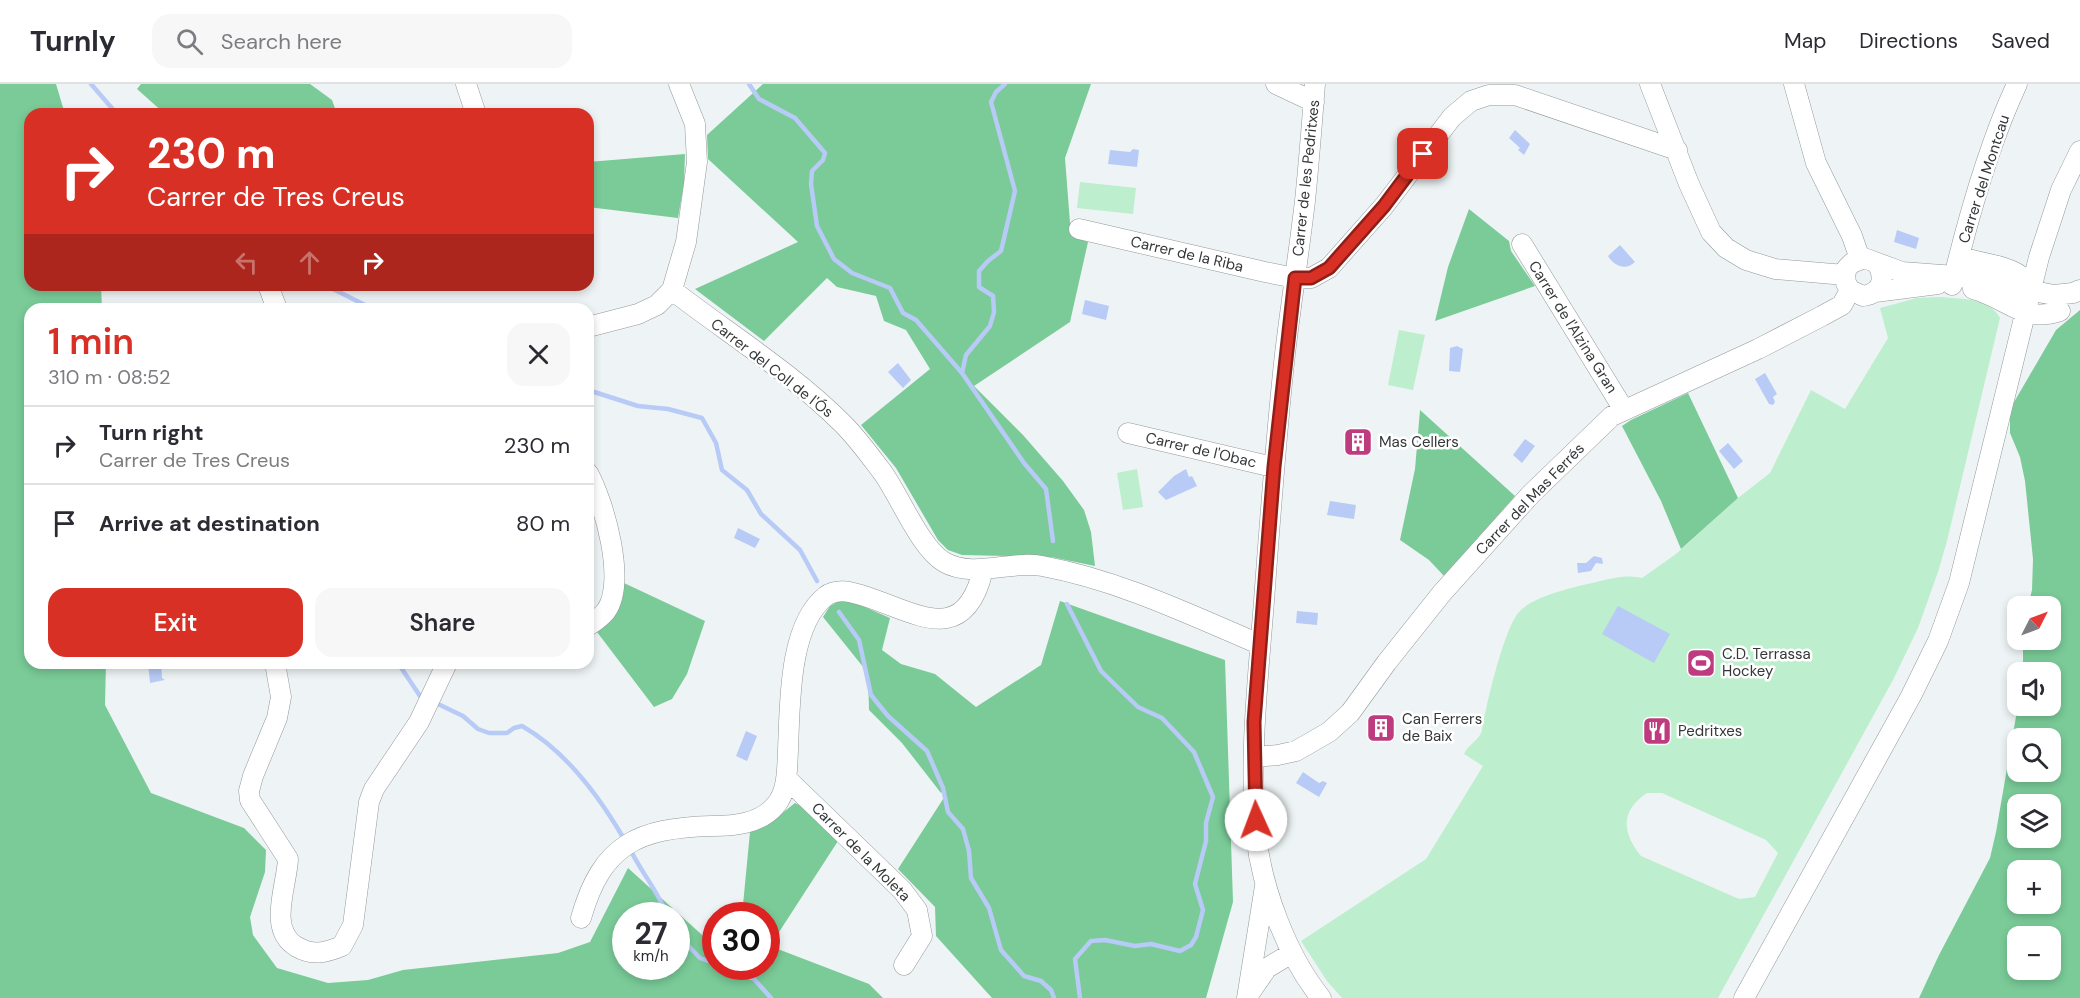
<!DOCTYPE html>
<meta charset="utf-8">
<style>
body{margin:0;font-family:"DM Sans",sans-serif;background:#f7f7f7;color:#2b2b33;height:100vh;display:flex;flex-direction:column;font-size:22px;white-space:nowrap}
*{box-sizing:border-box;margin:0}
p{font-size:20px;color:#7c7c81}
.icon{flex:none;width:33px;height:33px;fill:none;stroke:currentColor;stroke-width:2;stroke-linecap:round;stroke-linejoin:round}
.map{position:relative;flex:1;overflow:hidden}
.sheet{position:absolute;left:24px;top:219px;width:570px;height:366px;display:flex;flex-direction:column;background:#fff;border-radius:18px;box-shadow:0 3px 9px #0003}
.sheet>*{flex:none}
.hud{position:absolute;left:24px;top:24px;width:570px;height:183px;border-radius:18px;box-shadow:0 3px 9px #0003;background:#d93025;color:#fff;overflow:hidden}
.needle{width:39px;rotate:48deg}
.fabs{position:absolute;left:2007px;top:512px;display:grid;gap:12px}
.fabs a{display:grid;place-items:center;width:54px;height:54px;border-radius:12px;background:#fff;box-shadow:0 3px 9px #0003;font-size:30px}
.speed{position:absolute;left:612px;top:818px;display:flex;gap:12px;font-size:30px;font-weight:700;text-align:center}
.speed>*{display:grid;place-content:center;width:78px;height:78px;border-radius:50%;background:#fff;box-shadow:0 3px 9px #0003;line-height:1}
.speed small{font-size:15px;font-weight:400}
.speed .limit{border:9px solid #d22;background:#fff;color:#111}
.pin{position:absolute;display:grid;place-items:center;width:51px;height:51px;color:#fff;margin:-26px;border-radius:12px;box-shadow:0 3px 9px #0006}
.me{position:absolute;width:66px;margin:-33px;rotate:358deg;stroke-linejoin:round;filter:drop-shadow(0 0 4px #0008)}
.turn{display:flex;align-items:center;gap:21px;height:126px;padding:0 24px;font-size:27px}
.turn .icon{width:78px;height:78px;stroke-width:2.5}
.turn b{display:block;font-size:42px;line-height:51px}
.lanes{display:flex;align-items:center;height:57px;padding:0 24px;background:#0003;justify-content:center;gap:30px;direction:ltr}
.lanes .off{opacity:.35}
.round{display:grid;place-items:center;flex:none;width:63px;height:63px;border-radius:18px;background:#f7f7f7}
.head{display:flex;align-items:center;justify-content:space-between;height:102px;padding:0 24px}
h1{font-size:36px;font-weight:600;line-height:45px;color:#d93025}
.primary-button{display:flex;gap:12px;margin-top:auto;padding:12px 24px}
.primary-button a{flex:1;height:69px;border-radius:18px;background:#d93025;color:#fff;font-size:24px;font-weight:600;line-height:69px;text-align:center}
.primary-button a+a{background:#f7f7f7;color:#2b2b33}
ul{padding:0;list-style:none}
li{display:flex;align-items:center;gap:18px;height:78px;padding:0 24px;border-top:2px solid #e1e1e2}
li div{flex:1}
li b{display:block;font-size:22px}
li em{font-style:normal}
header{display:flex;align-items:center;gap:36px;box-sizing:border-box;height:84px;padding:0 30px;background:#fff;border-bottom:2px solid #e1e1e2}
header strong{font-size:28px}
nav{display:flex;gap:33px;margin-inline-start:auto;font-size:21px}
.search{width:420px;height:54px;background:#f7f7f7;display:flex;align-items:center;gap:15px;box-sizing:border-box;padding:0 21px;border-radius:18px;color:#7c7c81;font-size:22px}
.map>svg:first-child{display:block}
</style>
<header>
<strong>Turnly</strong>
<div class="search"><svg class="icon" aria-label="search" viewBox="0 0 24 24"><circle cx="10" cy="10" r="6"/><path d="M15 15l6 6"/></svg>Search here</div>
<nav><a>Map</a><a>Directions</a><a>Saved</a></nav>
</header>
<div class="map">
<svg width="2080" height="914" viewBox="0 0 2080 914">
<rect width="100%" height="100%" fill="#eef4f5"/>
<path fill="#bdeecd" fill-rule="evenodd" d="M1080,98L1136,104L1133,130L1077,124Z
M1939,213C1959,215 1989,213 2000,234L1947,457L1938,488L1918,544L1893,596L1718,914H1342L1327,897L1301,857L1426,775L1483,682L1464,670C1469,660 1478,657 1482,647C1486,621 1504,545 1519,528C1531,514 1566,505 1583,501C1603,497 1622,489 1642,494L1676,470L1738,414L1770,389L1811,306L1845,325L1888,254L1880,224L1917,214ZM1647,709H1662L1766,756L1778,769L1755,813L1739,815L1641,772C1622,748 1620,727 1647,709Z
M1399,246L1425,251L1413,306L1388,301Z
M1137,385L1143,423L1123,426L1117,389Z"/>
<path fill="#7acb98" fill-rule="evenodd" d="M0,0H56L65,30H30V201H101L102,225H30V579H106L105,621L151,709L244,744L266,766L265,788L250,833L253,851L277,884L328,899L368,896L403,886L558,869L590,858L628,784L711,859H715L716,882H766V831H742L750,748L767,741L795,719L803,723L838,757L770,862L869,900L883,914H0ZM626,831H676V882H626Z
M141,0H310L332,16L337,30H165L137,5Z
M763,0H1091L1065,74L1071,152L1088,158L1070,238L974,302L1023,351L1063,397L1084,426L1091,448L1095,482L1051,473L962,471L948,466L938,456L896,384L861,341L930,285L906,246L884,237L876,212L837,203L827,194L764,257L695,205L798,158L708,75L707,51Z
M685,70L684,99L678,134L588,123V78Z
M1469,125L1509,157L1511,167L1535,202L1435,237L1448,183Z
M2080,226V914H1919L1939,871L1990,774L1996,748L2018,621H2050V588H2023V555H2050V522H2028L2032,506L2033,475L2025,397L2020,373L2010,349V325L2056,246ZM2018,654H2050V687H2018ZM2018,720H2050V753H2018ZM2018,786H2050V819H2018ZM2018,852H2050V885H2018Z
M1688,309L1738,414L1681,465L1661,417L1622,342L1631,336Z
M1420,326L1515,412L1444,492L1429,476L1400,456L1415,385Z
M624,499L705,537L687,590L672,615L654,623L597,548L621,517Z
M841,516L851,517L890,534L882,566L901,580L935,590L976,623L1041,581L1060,517L1225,576L1233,818L1206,914H992L936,852L935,823L898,785L945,712L943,707L941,709L902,659L869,626L868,589L823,533L830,522Z"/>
<path fill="#b8caf6" d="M1515,46L1530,60L1524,71L1518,66L1520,64L1509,54Z
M1133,65L1139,66L1137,83L1108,80L1110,66L1130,68Z
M1897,146L1919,154L1916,165L1894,158Z
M1620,161L1635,178C1626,187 1614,182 1608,172Z
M1085,216L1109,222L1106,236L1082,230Z
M1457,262L1463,265L1460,288L1449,287L1450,264Z
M898,279L911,296L903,304L888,288Z
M1765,289L1777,310L1773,313L1775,318L1773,321L1769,320L1755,295Z
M1525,355L1535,362L1522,379L1513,371Z
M1728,359L1743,377L1734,385L1719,367Z
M1186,385L1189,393L1192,392L1197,402L1166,416L1158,408L1174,392Z
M1330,417L1356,421L1354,435L1327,431Z
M738,444L760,455L755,464L734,454Z
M1594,472L1602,474L1603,480L1596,479L1591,487L1578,489L1577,479H1586Z
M1618,522L1670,550L1654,579L1602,550Z
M1297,527L1318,529L1317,541L1296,539Z
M148,579H161L162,594L165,596L150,599Z
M746,647L757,652L747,677L736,672Z
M1303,688L1319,699L1323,697L1327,699L1319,713L1296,699Z"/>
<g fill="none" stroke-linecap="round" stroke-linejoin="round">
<path stroke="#b8caf6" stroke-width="4.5" d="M91,0L117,30
M749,0L759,15L795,34L825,69L823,76L812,87L811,100L817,142L834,175L852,189L890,204L903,229L916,236L962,289
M1005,0L996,8L991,18L1015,107L1001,167L988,177L979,187V203L993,212L994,228L990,242L966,271L962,289L1024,379L1046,405L1053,457
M325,201L373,225
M588,306L638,322L668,325L702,334L716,359L722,386L747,406L761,430L800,466L817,497
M1067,520L1101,587L1138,623L1162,634L1194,668L1213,713L1206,739V757L1195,800L1203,826L1196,853L1191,861L1180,867L1151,860L1135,862L1105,856L1091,857L1075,875L1080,914
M839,528L859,556L871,611L888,632L927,667L943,704L948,728L963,745L969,767L971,794L989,824L1001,866L1024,892L1041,897L1051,906L1054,914
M398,579L420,612
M438,620L463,632L478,645L489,649H507L514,644L522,642C566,667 599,712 624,755
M630,765C641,788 658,807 667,831
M676,849L700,874L716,880
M719,882L754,895L771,914"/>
<g stroke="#93989a" stroke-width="21">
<path id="minor" d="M466,0L476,30
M1276,0L1314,18
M1315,0C1312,39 1309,78 1305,117C1299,168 1291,219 1285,270C1276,352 1270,435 1264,517C1258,595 1249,673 1256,751C1262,805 1287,872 1321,914
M1650,0L1689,100L1711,148L1726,164L1746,176L1775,185L1845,191
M1794,0L1816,79L1852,152L1860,175
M1079,145L1265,188L1295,194H1311L1329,184L1384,122L1452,33L1471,17L1489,11H1515L1677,66
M1522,160L1624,326
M1960,173C1975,178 2013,182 2023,194C2026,197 2028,203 2030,207
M1877,179C1886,195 1882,209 1863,212L1850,206L1846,199L1845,191L1847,184L1852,179L1864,174L1902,188L1955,192L2054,211L2073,209L2080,206
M268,201L277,225
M1952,201C1968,134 1988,62 2017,0
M1973,205C2008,214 2023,240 2060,227
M672,206C729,250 792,289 843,340C858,355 870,372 883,389C900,413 921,465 944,478C974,495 1010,476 1042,482C1118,496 1189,530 1259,560
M1875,208L1938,200
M588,243L638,230L657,221L672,206L686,158L697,78L695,40L679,0
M1128,349L1273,383
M588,389C604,418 627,498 606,527C601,533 594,538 588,542
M275,579L281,613L277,634L253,692L249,707L250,716L288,775C287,802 267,846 297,863C313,872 325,869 342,862L353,841L369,718L374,705L419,638L447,579
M1254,673L1278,671L1296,667L1329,648L1350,629L1387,578L1442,509L1531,410L1612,332L1758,265L1822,232L1842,221L1850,206
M786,694L902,806L917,826L922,852L904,881
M581,834C602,760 638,744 712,742C734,742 759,740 775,722C788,707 787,686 788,666C790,623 788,541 826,512C837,504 850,508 861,511C914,527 964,566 983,486
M1251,907L1267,884L1292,869
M1247,914L1265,802
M1744,914L1911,612L1938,557L1959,499L2039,173L2061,106L2080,67"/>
</g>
<use href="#minor" stroke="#fff" stroke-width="20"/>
</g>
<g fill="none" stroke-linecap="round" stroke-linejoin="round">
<g stroke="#8d1f18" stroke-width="15">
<path id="route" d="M1256,736L1254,638L1274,383L1295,194H1311L1329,184L1384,122L1423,70"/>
</g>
<use href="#route" stroke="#d93025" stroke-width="10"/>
</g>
<defs>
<g id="building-square" transform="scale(1.5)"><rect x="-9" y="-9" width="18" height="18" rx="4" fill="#bf3b80" stroke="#fff"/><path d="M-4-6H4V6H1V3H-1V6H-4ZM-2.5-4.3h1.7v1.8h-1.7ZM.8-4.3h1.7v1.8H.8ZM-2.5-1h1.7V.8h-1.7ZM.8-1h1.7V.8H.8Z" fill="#fff"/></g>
<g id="stadium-square" transform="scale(1.5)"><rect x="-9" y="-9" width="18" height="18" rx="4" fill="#bf3b80" stroke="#fff"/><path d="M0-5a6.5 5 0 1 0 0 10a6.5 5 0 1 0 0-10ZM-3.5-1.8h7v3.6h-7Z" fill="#fff"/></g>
<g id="restaurant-square" transform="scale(1.5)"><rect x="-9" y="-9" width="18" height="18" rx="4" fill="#bf3b80" stroke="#fff"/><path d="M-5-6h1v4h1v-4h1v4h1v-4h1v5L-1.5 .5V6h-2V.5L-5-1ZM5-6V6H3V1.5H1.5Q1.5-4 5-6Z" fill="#fff"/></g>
</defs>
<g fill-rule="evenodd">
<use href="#building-square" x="1358" y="358"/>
<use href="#stadium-square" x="1701" y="579"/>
<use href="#building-square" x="1381" y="644"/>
<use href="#restaurant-square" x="1657" y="647"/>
</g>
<g text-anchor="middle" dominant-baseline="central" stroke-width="5" stroke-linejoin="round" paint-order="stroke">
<g font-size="15" fill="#353738" stroke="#fff">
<text transform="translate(1306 94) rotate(-84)">Carrer de les Pedritxes</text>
<text transform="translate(1984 95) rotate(-72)">Carrer del Montcau</text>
<text transform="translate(1187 170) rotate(13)">Carrer de la Riba</text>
<text transform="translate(1573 243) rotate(58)">Carrer de l'Alzina Gran</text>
<text transform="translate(772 284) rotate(38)">Carrer del Coll de l'Ós</text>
<text transform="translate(1201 366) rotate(13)">Carrer de l'Obac</text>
<text transform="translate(1530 415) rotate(-46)">Carrer del Mas Ferrés</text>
<text transform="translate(861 768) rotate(45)">Carrer de la Moleta</text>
</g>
<g font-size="15" fill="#353738" stroke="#fff" text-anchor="start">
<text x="1379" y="358">Mas Cellers</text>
<text x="1722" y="570">C.D. Terrassa<tspan x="1722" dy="17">Hockey</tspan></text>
<text x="1402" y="635">Can Ferrers<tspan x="1402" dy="17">de Baix</tspan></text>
<text x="1678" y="647">Pedritxes</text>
</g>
</g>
</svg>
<div class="fabs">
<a><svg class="needle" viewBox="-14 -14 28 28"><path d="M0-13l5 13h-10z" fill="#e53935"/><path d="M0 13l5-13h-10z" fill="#7c7c81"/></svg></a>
<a><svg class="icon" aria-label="sound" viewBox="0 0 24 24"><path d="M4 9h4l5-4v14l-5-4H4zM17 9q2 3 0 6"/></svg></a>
<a><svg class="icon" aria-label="search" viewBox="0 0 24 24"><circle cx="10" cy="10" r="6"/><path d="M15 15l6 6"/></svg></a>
<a><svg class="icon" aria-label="layers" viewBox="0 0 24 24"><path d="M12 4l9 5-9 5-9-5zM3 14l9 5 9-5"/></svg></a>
<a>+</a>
<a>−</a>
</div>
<div class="speed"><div>27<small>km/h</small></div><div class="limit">30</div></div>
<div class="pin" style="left:1423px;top:70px;background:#d93025"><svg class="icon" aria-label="arrive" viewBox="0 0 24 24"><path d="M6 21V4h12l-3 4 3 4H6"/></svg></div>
<svg class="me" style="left:1256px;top:736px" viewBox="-20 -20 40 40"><circle r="19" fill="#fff"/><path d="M0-13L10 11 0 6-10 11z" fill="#d93025"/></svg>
<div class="hud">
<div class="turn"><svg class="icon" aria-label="right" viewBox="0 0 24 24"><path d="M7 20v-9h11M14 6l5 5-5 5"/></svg><div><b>230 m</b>Carrer de Tres Creus</div></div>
<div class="lanes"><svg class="icon off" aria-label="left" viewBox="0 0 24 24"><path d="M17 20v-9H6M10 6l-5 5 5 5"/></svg><svg class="icon off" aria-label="ahead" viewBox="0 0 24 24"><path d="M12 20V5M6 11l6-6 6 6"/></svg><svg class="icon" aria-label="right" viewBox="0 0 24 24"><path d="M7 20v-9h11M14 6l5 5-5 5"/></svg></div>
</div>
<section class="sheet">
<div class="head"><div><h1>1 min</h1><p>310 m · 08:52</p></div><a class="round"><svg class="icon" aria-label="close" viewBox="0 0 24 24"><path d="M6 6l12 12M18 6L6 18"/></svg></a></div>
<ul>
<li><svg class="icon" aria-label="right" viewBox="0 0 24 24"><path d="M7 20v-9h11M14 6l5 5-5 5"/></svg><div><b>Turn right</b><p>Carrer de Tres Creus</p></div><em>230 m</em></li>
<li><svg class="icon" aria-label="arrive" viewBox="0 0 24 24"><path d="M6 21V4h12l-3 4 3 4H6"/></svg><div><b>Arrive at destination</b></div><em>80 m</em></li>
</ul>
<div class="primary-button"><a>Exit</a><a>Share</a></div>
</section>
</div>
